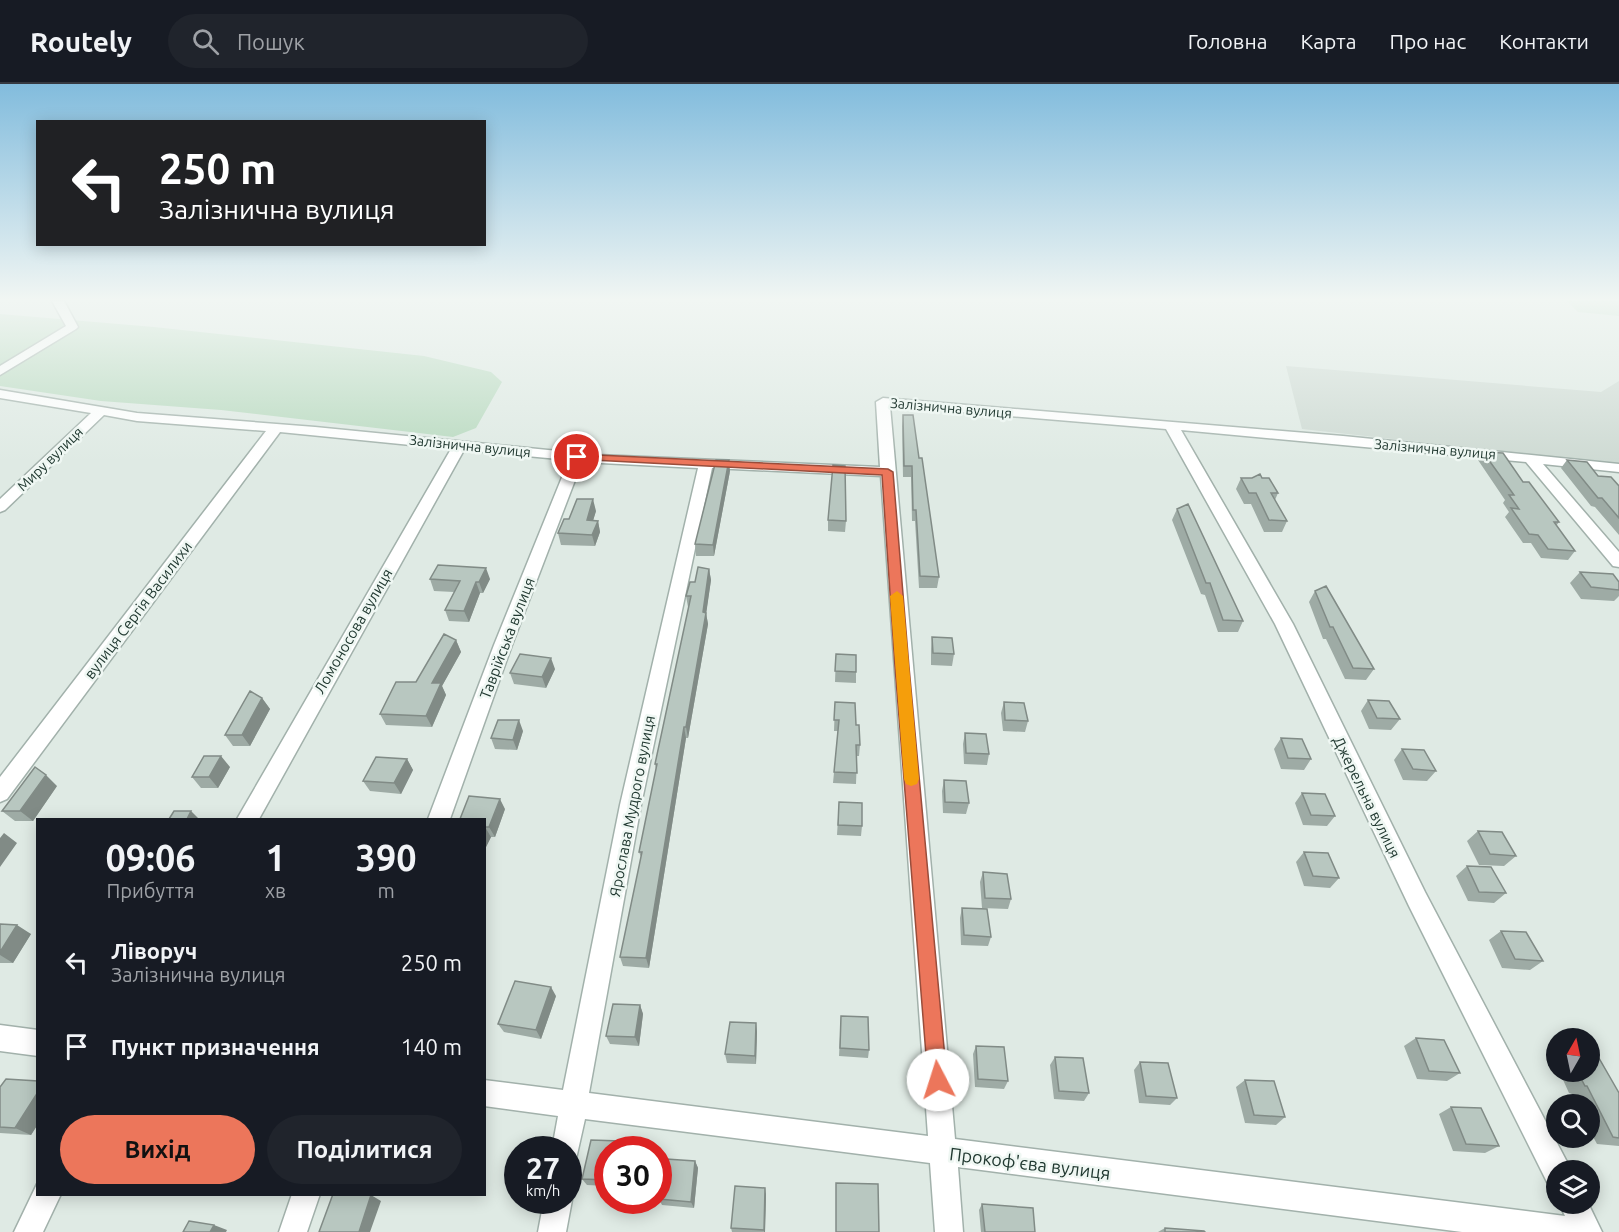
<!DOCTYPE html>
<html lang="uk">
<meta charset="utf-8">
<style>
body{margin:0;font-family:Ubuntu,sans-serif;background:#20242c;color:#f1f3f6;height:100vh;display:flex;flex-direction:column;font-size:22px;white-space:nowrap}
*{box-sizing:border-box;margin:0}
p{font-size:20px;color:#9ea1a6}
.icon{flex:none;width:33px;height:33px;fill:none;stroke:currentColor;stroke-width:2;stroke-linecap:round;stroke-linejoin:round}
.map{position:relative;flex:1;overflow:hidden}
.panel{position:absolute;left:36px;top:734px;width:450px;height:378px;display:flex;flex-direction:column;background:#171b24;border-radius:0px;box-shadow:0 3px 15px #0003}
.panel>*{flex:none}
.banner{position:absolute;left:36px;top:36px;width:450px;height:126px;border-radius:0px;box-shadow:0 3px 15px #0003;background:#202124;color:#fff;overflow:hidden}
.needle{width:39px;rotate:9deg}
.tools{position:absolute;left:1546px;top:944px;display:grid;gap:12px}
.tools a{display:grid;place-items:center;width:54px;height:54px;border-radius:50%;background:#171b24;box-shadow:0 3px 15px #0003;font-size:30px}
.speed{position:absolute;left:504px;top:1052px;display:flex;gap:12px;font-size:30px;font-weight:700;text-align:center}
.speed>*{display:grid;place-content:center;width:78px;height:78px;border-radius:50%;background:#171b24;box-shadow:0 3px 15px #0003;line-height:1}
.speed small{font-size:15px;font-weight:400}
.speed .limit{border:9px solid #d22;background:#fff;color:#111}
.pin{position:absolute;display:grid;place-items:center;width:51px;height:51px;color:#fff;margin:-26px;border:3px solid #fff;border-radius:50%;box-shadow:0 2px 6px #0007}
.me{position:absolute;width:66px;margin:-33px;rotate:355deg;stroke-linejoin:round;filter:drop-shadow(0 0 4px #0008)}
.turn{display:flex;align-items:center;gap:21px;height:126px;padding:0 24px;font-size:27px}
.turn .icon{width:78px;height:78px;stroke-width:2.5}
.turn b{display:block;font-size:42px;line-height:51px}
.eta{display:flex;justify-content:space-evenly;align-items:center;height:102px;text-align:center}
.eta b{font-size:36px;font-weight:600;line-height:42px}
.primary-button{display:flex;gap:12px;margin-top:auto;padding:12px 24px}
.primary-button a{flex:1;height:69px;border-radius:36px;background:#ec765b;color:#111;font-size:24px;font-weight:600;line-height:69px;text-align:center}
.primary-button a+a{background:#20242c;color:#f1f3f6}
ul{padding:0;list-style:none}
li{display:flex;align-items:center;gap:18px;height:84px;padding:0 24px}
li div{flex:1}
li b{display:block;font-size:22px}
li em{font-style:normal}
header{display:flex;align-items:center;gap:36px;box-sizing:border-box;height:84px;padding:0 30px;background:#171b24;border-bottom:2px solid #363941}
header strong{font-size:28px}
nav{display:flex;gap:33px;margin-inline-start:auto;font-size:21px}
.search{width:420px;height:54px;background:#20242c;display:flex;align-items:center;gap:15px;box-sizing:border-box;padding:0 21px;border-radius:33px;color:#9ea1a6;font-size:22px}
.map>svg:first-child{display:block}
</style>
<header>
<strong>Routely</strong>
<div class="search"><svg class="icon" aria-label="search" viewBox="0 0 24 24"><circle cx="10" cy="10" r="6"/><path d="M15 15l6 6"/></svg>Пошук</div>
<nav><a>Головна</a><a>Карта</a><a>Про нас</a><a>Контакти</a></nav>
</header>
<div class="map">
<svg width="1619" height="1148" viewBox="0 0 1619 1148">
<rect width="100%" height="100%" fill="#dfeae4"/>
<path fill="#cedad3" d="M1286,282L1601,308L1619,297V380L1302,345Z"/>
<path fill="#b9dac0" d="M1567,217H1619V232L1578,228Z
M0,230L154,243L424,272L491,288L502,298L476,344L453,353L221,326L101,317L0,302Z"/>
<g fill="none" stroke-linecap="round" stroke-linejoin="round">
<g stroke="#a2b1ab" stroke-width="3">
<path id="minor" d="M52,217H64L78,243L76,245L0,291V282L66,242Z
M0,306L137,329L315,343L598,371L880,383L876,318L883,314L1343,352L1619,380V388L1543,380L1619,468V483L1613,482L1526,378L1181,346L1293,540L1425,808L1567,1078L1570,1086H1557V1102L1547,1098L1409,822L1275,540L1166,345L890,322L955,1055L1565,1132L1559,1119H1588L1602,1148H1462L958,1083L963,1148H935L930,1079L585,1035L576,1075L568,1078V1065H552L558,1032L484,1022V996L563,1006L620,721L698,384L582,378L512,561L450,735H428L494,561L569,376L464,366L259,735H237L451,365L280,348L7,715L0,718V693L266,347L137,337L104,331L5,426L0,428V415L91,329L0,314ZM712,384L881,392L928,1052L589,1009L641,721Z
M0,941L38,946V972L0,967Z
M37,1100L38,1110H61L43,1148H14Z
M568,1107L572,1116L566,1148H538L544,1116H568Z
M292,1110H320L307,1148H279Z"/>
</g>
<use href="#minor" fill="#fff" fill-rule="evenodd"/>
</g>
<path fill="#9eaba5" d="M903,331L919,374L939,493L937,504H919L915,437H912L911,393H903L902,342Z
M1483,368L1523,398L1559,438L1556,442L1575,467L1568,476L1541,474L1531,459H1523L1505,433L1509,428L1503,419L1505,416L1478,376Z
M1567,376L1619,402V451L1595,423L1591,422L1561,384Z
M730,387L714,472H696L695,460Z
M1241,394H1262L1278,409L1275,416L1287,437L1282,448H1264L1251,420H1244L1236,405Z
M1177,425L1243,537L1238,548H1218L1205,511L1201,510L1172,436Z
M596,427L593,436L598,437L600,448L595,462L561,461L558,449L569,435Z
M828,436L846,437L845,448L828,447Z
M709,485L711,496L706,529L708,540L688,654H686L649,884L623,882L620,873L641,773L639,768L656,685L655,680L689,523H688L686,512L695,498Z
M1580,488L1619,498V512L1614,517L1581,515L1570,499Z
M430,495H490L483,509H480L469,538L449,537L445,526L454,508L434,507Z
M1315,507L1374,585L1366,596L1345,595L1326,555H1323L1309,518Z
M932,553L954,570L952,582L931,581V565Z
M456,556L461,568L442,602L446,611L432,643L386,641L380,630L416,598Z
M836,570L856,588V599L835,598Z
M555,585L546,604L514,600L510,589Z
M262,614L270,625L250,662H233L225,651Z
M1368,616L1400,635L1391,646L1369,645L1361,627Z
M835,618L856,641L860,661L859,672H857L856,700L833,699L838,647H834Z
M1004,618L1028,637L1025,648L1003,647L1001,629Z
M523,647L517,666L495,665L491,654Z
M965,649L989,670L987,681L964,680L963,660Z
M1281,654L1311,675L1304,686L1281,685L1274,665Z
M1402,665L1436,687L1427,697L1403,696L1394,676Z
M407,675L413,686L401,710L370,707L363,697Z
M230,683L218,704H201L192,693Z
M944,696L969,719L966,730L943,729L942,707Z
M57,702L33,737H15L2,727Z
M1302,709L1335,732L1327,742L1303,741L1295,719Z
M839,718L862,742L861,752L837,751Z
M505,725L495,753H491L484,767V735Z
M1478,747L1516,772L1504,782L1479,781L1467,757Z
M1304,768L1339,794L1330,804L1304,802L1296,778Z
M1467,782L1506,809L1494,819L1468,817L1456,792Z
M983,788L1011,815L1008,825L982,824L980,798Z
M962,824L991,853L988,862L961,861L960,834Z
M0,840L31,850L13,879H0Z
M1501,847L1543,877L1530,886L1502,884L1489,856Z
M556,912L541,955L504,948L498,940Z
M640,921L643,930L639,962L610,960L606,952Z
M841,932L869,966L868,974L839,972Z
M756,939L757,948L756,980L727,979L725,970Z
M1416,954L1460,989L1447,997L1417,995L1404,962Z
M976,962L1008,997L1004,1005L975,1003L973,970Z
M1055,973L1089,1009L1084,1017L1054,1015L1050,981Z
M1557,973V984L1553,976Z
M1140,978L1177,1014L1170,1021L1139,1019L1134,986Z
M1559,987H1590L1619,1009V1062L1597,1060L1590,1047V1020H1577L1572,1010L1569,1009Z
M1245,996L1285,1033L1276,1041L1245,1039L1236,1003Z
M38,997V1040L31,1051L0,1049V1003Z
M1451,1023L1499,1062L1485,1069L1453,1067L1439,1030Z
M591,1056L620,1057L623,1064V1065H608V1102L587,1101L582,1095Z
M695,1077L698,1084L694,1124L662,1121L659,1115Z
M766,1110L765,1148H732L731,1144Z
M982,1120L1035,1148H981L979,1126Z
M1165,1144L1205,1148H1158Z"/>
<path fill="#818b86" d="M729,376L730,387L714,472L713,461Z
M593,415L596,427L590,447L587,436Z
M598,437L600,448L595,462L592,451Z
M486,484L490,495L483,509L479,498Z
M709,485L711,496L706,531V529L708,540L688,654L686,643Z
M476,498L480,509L469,538L464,527Z
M456,556L461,568L442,602L446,611L432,643L426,632L432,599Z
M551,574L555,585L546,604L542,593Z
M262,614L270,625L250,662L242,651Z
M519,636L523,647L517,666L513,656Z
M684,643L686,654L649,884L646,874Z
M221,672L230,683L218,704L209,693Z
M407,675L413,686L401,710L394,699Z
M46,691L57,702L33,737L20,727Z
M500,715L505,725L495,753L489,743Z
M191,727L199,735H187Z
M485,743L491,753L484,767V745Z
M4,749L17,759L0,783V754Z
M17,841L31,850L13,879L0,871V868Z
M551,903L556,912L541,955L536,946Z
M640,921L643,930L639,962L635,953Z
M756,939L757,948L756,980L755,972Z
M38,1008V1040L31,1051L15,1044Z
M620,1057L623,1064V1065H619Z
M695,1077L698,1084L694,1124L691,1118Z
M765,1104L766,1110L765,1148H764Z
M371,1111L381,1117L370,1148H359Z
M214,1141L227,1146L226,1148H210Z"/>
<path fill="#b8c7c0" stroke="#818b86" stroke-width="1.5" d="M903,331H913L919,374H922L939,493L920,492L916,426H913L912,382H904Z
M1483,368L1503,369L1523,398H1529L1559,438H1554L1575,467L1548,465L1538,451L1529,450L1511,424L1519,425L1509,411H1514Z
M716,376H729L713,461L695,460Z
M1567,376L1587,378L1598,392L1611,393L1619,402V434L1602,414H1598Z
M833,381L845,382L846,437L828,436Z
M1260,390L1262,394H1269L1278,409H1271L1287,437L1269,436L1256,409H1249L1241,394H1252Z
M577,415H593L587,436L598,437L592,451L558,449L564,435H569Z
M1188,420L1243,537L1223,536L1210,499H1206L1177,425Z
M438,481L486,484L479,498H476L464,527L445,526L460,497L430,495Z
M698,483L709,485L703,528L706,529L686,643H684L646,874L620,873L642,768H639L657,680H655L691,512H686L690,498H695Z
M1580,488L1613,490L1619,498V506L1591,503Z
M1326,502L1374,585L1353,584L1333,543H1330L1315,507Z
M444,550L456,556L432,599H441L426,632L380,630L396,598H416Z
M932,553L952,554L954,570L933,569Z
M520,570L551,574L542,593L510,589Z
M836,570L856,571V588L835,587Z
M250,607L262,614L242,651H225Z
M1368,616L1389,617L1400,635L1377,634Z
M835,618L855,619L856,641H859L860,661H856L857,689L834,688L839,636H834Z
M1004,618L1024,619L1028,637L1005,636Z
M498,636H519L513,656L491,654Z
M965,649L986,650L989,670L966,669Z
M1281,654L1302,655L1311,675L1288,674Z
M1402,665L1424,666L1436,687L1413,685Z
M204,672H221L209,693H192Z
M376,673L407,675L394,699L363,697Z
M35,683L46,691L20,727H2Z
M944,696L966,697L969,719L945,718Z
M1302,709L1325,710L1335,732L1311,731Z
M469,712L500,715L489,743H485L484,745V735H460Z
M839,718L862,719V742L838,741Z
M174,727H191L187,735H169Z
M1478,747L1502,748L1516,772L1490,770Z
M1304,768L1328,769L1339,794L1313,792Z
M1467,782L1491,783L1506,809L1479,808Z
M983,788L1007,790L1011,815L985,814Z
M962,824L987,825L991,853L964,851Z
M0,840L17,841L0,868Z
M1501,847L1526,848L1543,877L1515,875Z
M515,897L551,903L536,946L498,940Z
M613,920L640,921L635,953L606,952Z
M841,932L868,933L869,966L840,964Z
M730,938L756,939L755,972L725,970Z
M1416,954L1444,956L1460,989L1429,987Z
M976,962L1004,963L1008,997L978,995Z
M1590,969H1596L1619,1009V1054L1613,1053L1587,1002H1585L1577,987H1590Z
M1055,973L1083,974L1089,1009L1059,1007Z
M1140,978L1168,979L1177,1014L1146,1012Z
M6,995L38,997V1008L15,1044L0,1043V1003Z
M1245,996L1274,997L1285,1033L1254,1031Z
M1451,1023L1481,1024L1499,1062L1466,1060Z
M591,1056L620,1057L619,1065H608V1096L582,1095Z
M666,1075L695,1077L691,1118L659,1115Z
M836,1099L878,1100L879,1148H836Z
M735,1102L765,1104L764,1146L731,1144Z
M333,1110L371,1111L359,1148H319Z
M982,1120L1033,1124L1035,1148H985Z
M189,1137L214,1141L210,1148H183Z
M1165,1144L1204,1147L1205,1148H1165Z"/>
<linearGradient id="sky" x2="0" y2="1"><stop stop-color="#82bcdd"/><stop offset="0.57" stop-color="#f1f6f3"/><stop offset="1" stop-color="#f1f6f3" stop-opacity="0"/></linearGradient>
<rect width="1619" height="378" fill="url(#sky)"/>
<path fill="#ec765b" stroke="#994d3b" stroke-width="1.5" d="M577,370L888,385L893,388L909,583L947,996L944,1003L938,1006L931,1003L928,996L895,583L882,391L573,375L571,373Z"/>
<path fill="#f59e0b" d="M897,507L903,512L919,695L917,700L911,702L906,700L904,695L890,512Z"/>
<g text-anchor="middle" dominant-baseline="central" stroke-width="5" stroke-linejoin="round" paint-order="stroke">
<g font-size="14" fill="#213931" stroke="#eff7f3">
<text transform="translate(951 324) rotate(5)">Залізнична вулиця</text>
<text transform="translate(470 362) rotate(6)">Залізнична вулиця</text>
<text transform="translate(1435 365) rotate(5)">Залізнична вулиця</text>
<text transform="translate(50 375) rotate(-44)">Миру вулиця</text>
</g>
<g font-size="15" fill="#213931" stroke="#eff7f3">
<text transform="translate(138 526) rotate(-53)">вулиця Сергія Василихи</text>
<text transform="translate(353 547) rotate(-60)">Ломоносова вулиця</text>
<text transform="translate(507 554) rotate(-69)">Таврійська вулиця</text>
<text transform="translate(1367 713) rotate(64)">Джерельна вулиця</text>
<text transform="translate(632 722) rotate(-79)">Ярослава Мудрого вулиця</text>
</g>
<g font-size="18" fill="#213931" stroke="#eff7f3">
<text transform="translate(1030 1079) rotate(7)">Прокоф'єва вулиця</text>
</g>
</g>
</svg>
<div class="tools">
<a><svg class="needle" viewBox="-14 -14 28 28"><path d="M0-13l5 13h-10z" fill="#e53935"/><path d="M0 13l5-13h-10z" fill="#9ea1a6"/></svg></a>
<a><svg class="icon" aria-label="search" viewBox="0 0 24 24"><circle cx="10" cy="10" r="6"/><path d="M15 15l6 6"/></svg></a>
<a><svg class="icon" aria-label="layers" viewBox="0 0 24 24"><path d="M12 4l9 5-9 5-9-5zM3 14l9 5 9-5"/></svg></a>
</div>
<div class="speed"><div>27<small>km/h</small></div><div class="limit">30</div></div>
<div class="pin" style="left:577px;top:373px;background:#d93025"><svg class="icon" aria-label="arrive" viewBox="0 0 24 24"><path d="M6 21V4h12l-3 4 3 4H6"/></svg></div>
<svg class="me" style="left:938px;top:996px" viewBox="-20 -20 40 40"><circle r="19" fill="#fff"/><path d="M0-13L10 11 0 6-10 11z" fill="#ec765b"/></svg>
<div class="banner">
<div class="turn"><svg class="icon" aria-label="left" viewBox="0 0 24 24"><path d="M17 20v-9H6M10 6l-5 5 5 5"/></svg><div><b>250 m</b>Залізнична вулиця</div></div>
</div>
<section class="panel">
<div class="eta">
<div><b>09:06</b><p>Прибуття</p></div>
<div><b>1</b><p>хв</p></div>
<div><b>390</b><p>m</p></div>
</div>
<ul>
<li><svg class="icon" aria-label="left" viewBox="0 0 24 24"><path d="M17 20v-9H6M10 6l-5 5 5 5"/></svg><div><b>Ліворуч</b><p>Залізнична вулиця</p></div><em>250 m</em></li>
<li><svg class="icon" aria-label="arrive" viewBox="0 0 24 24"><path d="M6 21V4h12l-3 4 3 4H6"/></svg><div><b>Пункт призначення</b></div><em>140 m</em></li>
</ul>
<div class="primary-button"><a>Вихід</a><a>Поділитися</a></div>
</section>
</div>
